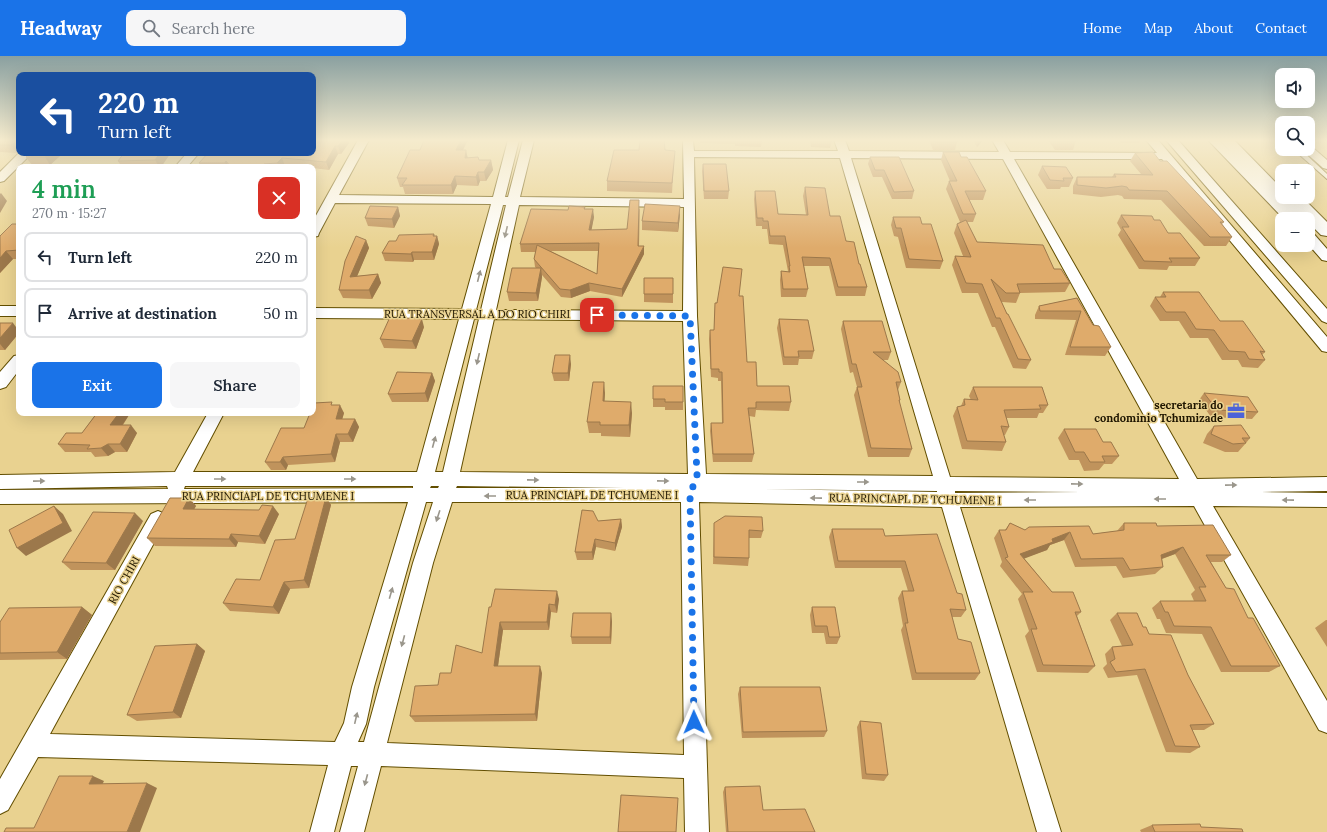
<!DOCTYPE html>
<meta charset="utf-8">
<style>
body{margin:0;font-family:Lora,serif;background:#f6f6f7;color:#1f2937;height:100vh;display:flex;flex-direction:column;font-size:15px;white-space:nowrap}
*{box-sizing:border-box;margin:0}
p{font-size:13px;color:#747a83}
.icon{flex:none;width:22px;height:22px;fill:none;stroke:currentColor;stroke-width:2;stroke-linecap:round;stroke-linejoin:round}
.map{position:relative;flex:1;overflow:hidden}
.sheet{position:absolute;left:16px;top:108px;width:300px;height:252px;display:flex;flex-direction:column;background:#fff;border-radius:8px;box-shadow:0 4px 16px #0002}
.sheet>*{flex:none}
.banner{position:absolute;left:16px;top:16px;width:300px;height:84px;border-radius:8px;box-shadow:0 4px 16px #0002;background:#1a4fa0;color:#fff;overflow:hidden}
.controls{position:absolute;left:1275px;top:12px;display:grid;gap:8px}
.controls a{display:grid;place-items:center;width:40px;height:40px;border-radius:8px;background:#fff;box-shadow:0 4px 16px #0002;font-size:20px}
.pin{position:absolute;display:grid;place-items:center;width:34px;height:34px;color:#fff;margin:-17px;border-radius:8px;box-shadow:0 2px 6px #0006}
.me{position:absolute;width:44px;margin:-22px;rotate:359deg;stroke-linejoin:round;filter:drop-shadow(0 0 3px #0008)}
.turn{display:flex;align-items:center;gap:14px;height:84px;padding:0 16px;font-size:18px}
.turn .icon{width:52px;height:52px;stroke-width:2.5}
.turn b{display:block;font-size:28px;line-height:34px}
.round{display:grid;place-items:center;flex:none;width:42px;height:42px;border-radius:8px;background:#f6f6f7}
.headline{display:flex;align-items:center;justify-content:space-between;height:68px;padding:0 16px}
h1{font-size:24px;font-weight:600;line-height:30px;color:#1e9e55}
.cta{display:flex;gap:8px;margin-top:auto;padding:8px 16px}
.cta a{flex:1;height:46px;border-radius:8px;background:#1a73e8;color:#fff;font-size:16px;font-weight:600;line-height:46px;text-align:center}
.cta a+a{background:#f6f6f7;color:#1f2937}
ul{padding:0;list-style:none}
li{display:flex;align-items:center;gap:12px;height:50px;margin:0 8px 6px;padding:0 8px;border:2px solid #e0e1e3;border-radius:8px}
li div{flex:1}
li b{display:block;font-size:15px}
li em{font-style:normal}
header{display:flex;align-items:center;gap:24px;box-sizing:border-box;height:56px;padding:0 20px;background:#1a73e8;color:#fff}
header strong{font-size:19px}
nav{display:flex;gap:22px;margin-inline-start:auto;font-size:14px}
.search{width:280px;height:36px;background:#f6f6f7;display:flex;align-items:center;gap:10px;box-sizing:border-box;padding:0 14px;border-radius:8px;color:#747a83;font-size:15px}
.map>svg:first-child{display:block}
</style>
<header>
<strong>Headway</strong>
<div class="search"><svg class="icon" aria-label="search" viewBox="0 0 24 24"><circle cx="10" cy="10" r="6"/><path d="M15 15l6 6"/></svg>Search here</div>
<nav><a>Home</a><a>Map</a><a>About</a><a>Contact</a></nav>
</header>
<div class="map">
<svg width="1327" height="776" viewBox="0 0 1327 776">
<rect width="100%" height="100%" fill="#e9d290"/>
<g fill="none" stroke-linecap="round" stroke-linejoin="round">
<g stroke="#624e00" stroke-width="2">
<path id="service" d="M1293,93H1300L1327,118V123Z"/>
</g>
<g stroke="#624e00" stroke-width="2">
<path id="minor" d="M358,84H369L339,139L493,141L508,84H519L505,141H508L523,84H534L520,141L684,143L683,84H693L694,95H838L834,84H845L849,95L999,96L992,84H1003L1010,96L1157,97L1146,84H1158L1327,281V296L1322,295L1162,103H1014L1197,423L1327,421V435L1261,436L1327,437V451L1213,450L1327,645V677L1319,674L1194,450L960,451L1061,776H1037L942,451L699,446L709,776H685L684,722L381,710L364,776H340L358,710H351L334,776H310L328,709L38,701L8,754L0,758V723L151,458L158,455L165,458L167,463L50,678L335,686L344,667L352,631L408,446L0,448V434L168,433L167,430L0,433V419L175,416L208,357H224L193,416H417L459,263L313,262V252L462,253L491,148L335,147L319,177L318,180L313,181V165ZM694,101L840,102L933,420L706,418L697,260ZM851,102L1003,103L1179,423L950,421ZM503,149H506L481,254H476ZM519,149L684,151L683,255L496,254ZM474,263H479L443,416H435ZM494,263L683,265L688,418L460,416ZM185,430H413V432L184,433ZM431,430H439L438,432H430ZM457,430L624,432H456ZM757,433L937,435V436ZM955,435L1082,436L955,437ZM426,446H433L413,507L364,686H358L366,668L374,631ZM452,446H681L684,699L387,687L433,507Z
M1166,84H1178L1327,253V267L1322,265Z
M1208,84H1219L1297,163H1284Z
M1308,90L1312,91L1327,104V113L1323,112L1304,95L1302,93H1308Z
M19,97H32L4,125L0,126V116Z
M187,97H199L187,111H175Z
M1308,176L1313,177L1327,193V205L1322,204L1308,188Z
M0,250H19V260H0Z
M19,299V314L6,331L0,333V316L14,300Z"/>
</g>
<g stroke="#624e00" stroke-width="2">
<path id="trunk" d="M1219,84H1234L1282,133V141L1303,142L1327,166V180L1321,179L1308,166V163H1293Z"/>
</g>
<use href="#service" fill="#fff" fill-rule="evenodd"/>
<use href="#minor" fill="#fff" fill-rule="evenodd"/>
<use href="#trunk" fill="#fff" fill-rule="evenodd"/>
</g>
<path fill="#c0935c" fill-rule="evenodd" d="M19,84V96L17,97L0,96V89Z
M313,84H348L349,87L341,98H338L329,114L313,112V111H295L285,110L284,111H202L199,107L313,97Z
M424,84H468L463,94L468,102L479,104H491L493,114L486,125H480L478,130L457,129L453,138H405L403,131H400L397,122L420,94Z
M700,84H762L761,91L735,90V88L700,87Z
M810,84H832L830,92L811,91Z
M929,84H959L958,86H957L955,94H933Z
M973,84H983L977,91Z
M1048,84H1075L1076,85L1073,94H1055Z
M1119,84H1141L1139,87H1121Z
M665,94L674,104L672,137L607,135V125Z
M943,96L961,101L986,135L983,144H969L976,158L973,166H967L977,186L1054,213L1070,227L1065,236L1020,237L1016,247L1002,246L1001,245L1007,258L1031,304L1026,313L1013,312L995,271H992L978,237H962L952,209L955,200H963L954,177L957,168L960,166L946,133L949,125H950L941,104Z
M31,97H106L103,100H60L50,109H32L26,101Z
M124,97H169L170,98L161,111H122L118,105Z
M1135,97L1160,105L1224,166L1222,168L1232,181L1226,190H1204L1161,144L1124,143L1122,140L1118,139L1101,141L1073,138V130L1077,121H1112L1114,118H1141L1130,105Z
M870,101L914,135L912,143H892L882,121H873L868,108Z
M703,108L729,135L728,143H704L702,115Z
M1042,110L1073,122L1069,131H1061L1060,133H1047L1038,119Z
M805,131L830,160L846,185L859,208L867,231L865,240H836L829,210H804L808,233L806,241H781L780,224L781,215L788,216V215L783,189L769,188L767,173H762V170H756L754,143L755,135L778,158L806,159L803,140Z
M398,151L400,160L394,172L368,170L365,162Z
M585,151V153L594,161L591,174L627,173L640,152L639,190L644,198L622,241L590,235L571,242L561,241L542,219V221L538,245H509L507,236L536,212L535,211L534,203L536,196H521L520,188L568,154ZM551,195H598L597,218Z
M680,159L678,176L642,174V165Z
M1121,159L1154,164L1168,177L1200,202L1195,210H1169L1167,214L1139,213L1118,179L1121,174L1117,167Z
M893,161L922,168L943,205L940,213L906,212L898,181L894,180L891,169Z
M19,168V203H13L0,217V180Z
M434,180H437L439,188L434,204H414L413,206L385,205L382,197L396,185Z
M366,184L369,192L357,220L378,218L381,227L372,243L343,242L339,234Z
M673,222V247L644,246V238Z
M1163,236L1220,265L1265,296L1262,299L1265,304L1258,312L1242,311L1238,304H1222L1208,282H1190L1179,265H1160L1150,250L1155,241H1160Z
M739,240L747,306L757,330L791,346L789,355L756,354L755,361L749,360L754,398L752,406H713L710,375L711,367H722L721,325H718V322L711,321L709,283L710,274H714L715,247Z
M1077,242L1093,269L1111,291L1105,300L1065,299L1076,264L1035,263V259L1039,250Z
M779,263L814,295L812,303H799L798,309H783L777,272Z
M843,265L891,296L888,304H883L901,326L898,334L900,344L899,347L912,393L909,401H868L854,339L857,331L853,316L850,317L841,273Z
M0,267L19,275V277L5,294H0Z
M424,271L416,293L384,292L380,283Z
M571,308L569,325H554L552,317Z
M432,317L435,325L428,346H392L388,338Z
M653,330L683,346V354H665V351H653Z
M973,331L1048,349L1043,357H1039L1037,362H1006L1009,371L1005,379H1004L1006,386L1002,395L962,393L953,360L957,351L961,350L964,343L971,344L969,340Z
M605,337L604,345L632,357L630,381L601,380V377H589L587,366Z
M1204,337L1258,356L1252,363L1211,361L1199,344Z
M333,349L344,357L342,363H355L359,371L353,386H340L335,406L288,409L286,414H271L265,406L304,372Z
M97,357H127L129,359L123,369L137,377L127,396H115L108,400L95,401L91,396H65L58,388L82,377Z
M1214,370L1250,382L1246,387L1238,396H1225L1203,387L1207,378Z
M1064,373L1103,386L1119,400L1112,408H1104L1099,414L1084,415L1079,404H1069L1058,382Z
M326,441L331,449L309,532L290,533L279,558L230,555L223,547L260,524L295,483Z
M189,442L196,450L194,453L279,458L265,488L238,486L236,491L155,490L147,482Z
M621,463L622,471L615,495L596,491L593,504H577L575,496L598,465Z
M143,465L115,514H71L62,506Z
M714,467L763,475L761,482H749V502L748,510L713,508Z
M1010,467L1025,474L1093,478L1117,475L1124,467L1157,470L1231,499L1222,506H1211L1226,532L1248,562L1280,610L1269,616H1221L1202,578L1166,577L1160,563H1157L1152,552L1160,545H1194L1191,538L1195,534L1175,498L1162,503L1163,511L1155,518L1123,522L1116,510L1075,511L1064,484L1050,489L1047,494L1024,502L1052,536L1081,556L1077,560L1095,610L1088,617L1037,616L1025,580L1029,575L1018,543L1022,538L1000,510L1002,506L994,482L999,474H1005Z
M832,473L885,480L957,537L966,554L961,561H952L958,583L980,617L975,624H912L901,574L903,570L898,542L902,535H908L901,512H835L829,481Z
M559,543L557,557L551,556L549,574H503L498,610L542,617L537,665L415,666L410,660L438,629L451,617L482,597L491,551Z
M82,551L92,559L67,603L0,604V566Z
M812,551L840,581L837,588H826L824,577H812L810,559Z
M1117,557L1143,571L1149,578L1188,619L1214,668L1204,674H1192L1200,691L1190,697L1166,696L1137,619L1108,622L1103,612L1107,608L1105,598L1112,591L1122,590L1110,564Z
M1326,564H1327V591L1315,572Z
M612,565L611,588H572L571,581Z
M197,588L205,595L181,662L137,665L127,659Z
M740,631L827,675L824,681L742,682L738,638Z
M860,665L888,719L884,725L862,723L857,671Z
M725,731L763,754L815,776H726L723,736Z
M1152,769L1201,771L1243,776H1141L1140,774Z"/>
<path fill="#9c784b" d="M19,84V88H18L19,90V96L17,97L11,89Z
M342,84H348L349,87L341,98L338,90Z
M461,84H468L458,103L456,94Z
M979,84H983L977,91Z
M335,90L338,98L329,114L326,106Z
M466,94L468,103L465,102Z
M50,97H58L60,100L50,109L45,101Z
M102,97H106L103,100Z
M160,97H169L170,98L161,111H159L155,104Z
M282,102L285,110L284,111H279L277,107Z
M491,104L493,114L486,125L484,116Z
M226,105L229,111H227L225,107Z
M478,116L480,125L478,130L476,121Z
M455,120L457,129L453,138L451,129Z
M1,137L7,145L0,157V138Z
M680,150V159L678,176V167Z
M398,151L400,160L394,172L392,163Z
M593,153L594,161L590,182L589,174Z
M434,178L436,185L437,180L439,188L434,204L432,196Z
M366,184L369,192L353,230L350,221Z
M644,190V198L622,241V233Z
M6,195L13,203L0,217V202Z
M412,196L414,204L413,206L411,198Z
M541,212L542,221L538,245L536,237Z
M378,218L381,227L372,243L369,234Z
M589,227L590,235L571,242L570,234Z
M422,263L424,271L416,293L412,285Z
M13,267L19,275V277L5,294L0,288V282Z
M570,299L571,308L569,325L568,317Z
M432,317L435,325L428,346L425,337Z
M604,326L605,337L604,356L603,345Z
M631,346L632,357L630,381L629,369Z
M340,349L344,357L340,371L336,363Z
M119,357H127L129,359L117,377L110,369Z
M355,363L359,371L353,386L348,378Z
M131,369L137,377L127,396L120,388Z
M336,378L340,386L335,406L331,398Z
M108,388L115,396L108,400L101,392Z
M283,401L288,409L286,414L280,406Z
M326,441L331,449L309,532L304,524Z
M189,442L196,450L190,461L183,453Z
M54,450L63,458L72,475L26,500L17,492Z
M273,450L279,458L265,488L259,480Z
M135,457L143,465L115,514L106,507Z
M621,463L622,471L615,495V487Z
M1070,476L1064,484L1050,489L1047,494L1015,506L1020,498L1052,483Z
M231,478L238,486L236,491L229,483Z
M595,483L596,491L593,504L592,496Z
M1183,491L1175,498L1153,506L1161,499Z
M284,526L290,533L279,558L273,551Z
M557,535L559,543L557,557L555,549Z
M549,548L551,556L549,574L547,566Z
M82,551L92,559L67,603L57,596Z
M611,557L612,565L611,588L610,581Z
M500,566L503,574L497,617L494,610Z
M197,588L205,595L181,662L173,656Z
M540,610L542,617L537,665L535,658Z
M93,720L104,725L100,733L89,728Z
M147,727L157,732L140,776H127Z"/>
<path fill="#dfab6b" stroke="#9c784b" d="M0,84H19L11,89H0Z
M313,84H343L338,90H335L326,106L282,102L277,107L264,108L262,111H231L226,105L225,107H199L208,97H313Z
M424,84H461L456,94H466L465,102L478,101L479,104H491L484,116H478L476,121L455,120L451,129H402L407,122H397L410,94H420Z
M640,84H664L665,94L675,95L672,127L607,125L614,94H639Z
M935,84H957V86H935Z
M1058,84H1075L1076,85H1059Z
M943,96H959L961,101H967L986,135H965L976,158H963L949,125H957Z
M1153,96L1160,105H1167L1224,166H1220L1232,181H1210L1167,135L1129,134L1127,131L1122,130L1106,132L1077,129V121H1116L1114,118L1153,119L1135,97Z
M31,97H50L45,101H26Z
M124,97H160L155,104L118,105Z
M870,101H899L914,135L894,136L884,114H875Z
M703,108H726L729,135H704Z
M1042,110L1066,111L1073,122H1063L1064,125L1050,124Z
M805,131L825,132L830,160H840L846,185L854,186L859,208H860L867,231H838L830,202L802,201L808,233H783L781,215L790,216L789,210H790L785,180H770L768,165H763V162H757L755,135H775L778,158L808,159Z
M630,144H639L638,190H644L622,233L589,227L570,234L560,233L534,203L537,189L597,218L599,187L520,188L531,153L568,154L569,150L585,151L584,153H593L589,174L627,173Z
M645,148L680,150L678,167L642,165Z
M370,150L398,151L392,163L365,162Z
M1121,159L1152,160L1154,164H1160L1168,177H1180L1200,202H1169L1172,206L1144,205L1122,171H1129Z
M893,161H920L922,168H931L943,205L909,203L901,172H896Z
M966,164L977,186L1043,189L1054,213H1061L1070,227L1017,228L1020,237H1006L991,223L1007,258H1008L1031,304L1018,303L1000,262H996L982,228L966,227L955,200L971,201L957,168Z
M12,168H19V194L6,195L0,202V180Z
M434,178L433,180H437L432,196H412L411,198L382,197L389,185H396L399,179Z
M356,180L366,184L350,221L378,218L369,234H339L345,205Z
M723,211L742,213L739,240H743L747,306H756L757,330H789L791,346H756V352H748L754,398H713L711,367H723L722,316H719V313H711L710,274H714L715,247H717Z
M512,212H541L536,237L507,236Z
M644,222H673V238H644Z
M1163,236H1199L1220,265H1243L1265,296L1260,295L1265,304L1249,303L1245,296L1229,295L1214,274L1196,273L1185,256H1166L1155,241H1166Z
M1077,242L1093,269L1099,270L1111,291H1070L1081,255H1040L1039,250Z
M390,261L422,263L412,285L380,283Z
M779,263L808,264L814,295H798L799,301H784Z
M843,265H882L891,296H873L898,316L901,326H896L900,344H899L912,393L871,392L857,331H862L856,308H852Z
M0,267H13L0,282Z
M555,299H570L568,317H552Z
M397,316L432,317L425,337L388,338Z
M593,326H604L603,345L631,346L629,369H600V366H587Z
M653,330H683V346H665V343H653Z
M973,331H1042L1048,349H1039L1041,353L1004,354L1009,371L1001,370L1006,386L967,385L957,351L965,349L964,343L978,344Z
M1204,337L1248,341L1258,356L1217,354Z
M332,346L331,349H340L336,363H355L348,378H336L331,398L283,401L280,406H265L281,372H304L310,357H313V349L314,347Z
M97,357H119L110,369H131L120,388H108L101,392L87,393L90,389L58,388L66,377H82Z
M1241,369L1250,382H1242L1246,387L1233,388L1211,378L1214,370Z
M1064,373H1096L1103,386H1111L1119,400H1102L1105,406H1090L1084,396H1075Z
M326,441L304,524L284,526L273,551L223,547L236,523L260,524L275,484L295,483L308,442Z
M170,442H189L183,453L259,454L262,449L273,450L259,480L231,478L229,483L147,482Z
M54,450L63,467L17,492L9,474Z
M582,454L593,455L598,465L621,463L615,487L595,483L592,496H575Z
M93,456L135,457L106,507L62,506Z
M725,460L762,461L763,475L749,474V502L714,501V467Z
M1010,467L1025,474L1029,471L1089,470L1093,478L1124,474V467H1156L1157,470L1213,469L1231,499H1206L1226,532L1234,533L1248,562H1253L1280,610H1231L1211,571L1174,570L1168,556H1165L1160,545H1206L1199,531H1206L1183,491L1161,499L1163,511L1130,514L1123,502L1081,503L1070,476L1052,483L1053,486L1020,498L1052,536H1073L1081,556H1075L1095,610L1043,609L1031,573H1037L1023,536H1033L1005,502L1008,501L999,474H1006Z
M832,473H883L885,480L937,478L957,537L962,538L966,554L950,553L958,583L971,586L980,617H916L905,567H908L902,535H914L905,505H838Z
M495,533L557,535L555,549L549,548L547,566H500L494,610H540L535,658L410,660L415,630L438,629L440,617H451L456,589L482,597L489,551H491Z
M82,551L57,596L0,597V566L9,552Z
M812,551H835L840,581H829L827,570H815Z
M573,557H611L610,581H571Z
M1117,557H1137L1143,571H1146L1149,578L1171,579L1188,619L1214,668L1190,669L1200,691L1175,690L1145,613L1116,616L1110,606L1115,603L1112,591L1133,589Z
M197,588L173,656L127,659L155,590Z
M740,631H820L827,675L743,676Z
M860,665L881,667L888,719L866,718Z
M59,720H93L89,728L147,727L127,776H4L6,772H34Z
M760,730L763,754L805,753L815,776H728L725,731Z
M621,739L678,742L676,776H618Z
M1200,768L1201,771L1242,773L1243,776H1155L1152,769Z"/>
<defs><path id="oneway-solid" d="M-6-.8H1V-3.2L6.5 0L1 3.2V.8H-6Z"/></defs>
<g fill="#9a968c">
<use href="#oneway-solid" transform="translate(506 176) rotate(103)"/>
<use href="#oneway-solid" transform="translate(479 220) rotate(-76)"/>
<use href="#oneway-solid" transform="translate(478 303) rotate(103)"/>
<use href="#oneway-solid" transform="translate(434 386) rotate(-75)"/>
<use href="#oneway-solid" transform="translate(220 423)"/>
<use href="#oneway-solid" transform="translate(350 423)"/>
<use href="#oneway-solid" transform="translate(533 424) rotate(1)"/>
<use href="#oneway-solid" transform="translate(39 425) rotate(-1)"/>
<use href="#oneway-solid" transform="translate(663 425) rotate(1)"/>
<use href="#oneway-solid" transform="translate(863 426)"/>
<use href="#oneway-solid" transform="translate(1077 428) rotate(1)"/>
<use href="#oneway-solid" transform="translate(1231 429) rotate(-1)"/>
<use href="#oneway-solid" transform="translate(490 440) rotate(180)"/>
<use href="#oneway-solid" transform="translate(816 442) rotate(-179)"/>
<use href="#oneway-solid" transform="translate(1160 443) rotate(180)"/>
<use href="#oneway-solid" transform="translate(1030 444) rotate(180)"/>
<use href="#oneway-solid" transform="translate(1288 444) rotate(-179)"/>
<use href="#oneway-solid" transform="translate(438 460) rotate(108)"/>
<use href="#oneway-solid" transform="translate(391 537) rotate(-74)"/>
<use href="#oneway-solid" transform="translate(403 585) rotate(105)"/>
<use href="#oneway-solid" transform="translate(356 662) rotate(-77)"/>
<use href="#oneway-solid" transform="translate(366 724) rotate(105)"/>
</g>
<linearGradient id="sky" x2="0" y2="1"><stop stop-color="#8aa0a0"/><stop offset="0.44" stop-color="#f5ebcd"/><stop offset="1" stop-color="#f5ebcd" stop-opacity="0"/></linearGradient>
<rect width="1327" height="192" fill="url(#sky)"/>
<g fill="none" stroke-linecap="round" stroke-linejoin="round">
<path stroke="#1a73e8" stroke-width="7" stroke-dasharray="0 12.6" d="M597,259L690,260L697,419L690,439L694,666"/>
</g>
<defs>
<g id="office-bare" transform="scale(1.38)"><path d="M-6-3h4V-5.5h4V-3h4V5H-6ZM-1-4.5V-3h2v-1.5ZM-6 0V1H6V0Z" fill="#4d63d8" stroke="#e9d290" stroke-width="2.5" paint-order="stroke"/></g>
</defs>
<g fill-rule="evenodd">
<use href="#office-bare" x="1236" y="355"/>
</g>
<g text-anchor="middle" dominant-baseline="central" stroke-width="3" stroke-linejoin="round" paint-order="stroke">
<g font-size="11" fill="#1f1600" stroke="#e9d290">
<text x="477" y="258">RUA TRANSVERSAL A DO RIO CHIRI</text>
<text x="592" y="439">RUA PRINCIAPL DE TCHUMENE I</text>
<text x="268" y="440">RUA PRINCIAPL DE TCHUMENE I</text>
<text transform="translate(915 443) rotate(1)">RUA PRINCIAPL DE TCHUMENE I</text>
<text transform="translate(124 524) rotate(-61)">RIO CHIRI</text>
</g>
<g font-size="11" font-weight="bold" fill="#1f1600" stroke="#e9d290" text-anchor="end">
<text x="1223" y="349">secretaria do<tspan x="1223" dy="13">condominio Tchumizade</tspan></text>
</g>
</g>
</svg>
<div class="controls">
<a><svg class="icon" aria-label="sound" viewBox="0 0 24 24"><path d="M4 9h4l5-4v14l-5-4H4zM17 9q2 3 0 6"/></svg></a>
<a><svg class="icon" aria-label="search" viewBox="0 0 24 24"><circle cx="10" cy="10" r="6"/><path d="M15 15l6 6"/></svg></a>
<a>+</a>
<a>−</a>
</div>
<div class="pin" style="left:597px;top:259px;background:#d93025"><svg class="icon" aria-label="arrive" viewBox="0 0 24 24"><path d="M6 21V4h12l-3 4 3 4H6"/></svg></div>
<svg class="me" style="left:694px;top:666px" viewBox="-20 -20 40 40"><path d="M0-17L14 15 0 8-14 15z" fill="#1a73e8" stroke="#fff" stroke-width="4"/></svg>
<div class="banner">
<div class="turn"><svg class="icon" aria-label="left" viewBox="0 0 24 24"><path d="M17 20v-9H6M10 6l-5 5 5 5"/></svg><div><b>220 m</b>Turn left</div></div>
</div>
<section class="sheet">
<div class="headline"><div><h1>4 min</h1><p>270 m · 15:27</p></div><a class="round" style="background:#d93025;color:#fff"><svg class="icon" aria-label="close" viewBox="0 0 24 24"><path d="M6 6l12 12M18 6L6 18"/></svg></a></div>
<ul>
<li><svg class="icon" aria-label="left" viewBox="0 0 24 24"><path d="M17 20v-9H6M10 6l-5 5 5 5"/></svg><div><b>Turn left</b></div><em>220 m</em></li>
<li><svg class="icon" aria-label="arrive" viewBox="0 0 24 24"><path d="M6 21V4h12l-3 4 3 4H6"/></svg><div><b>Arrive at destination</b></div><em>50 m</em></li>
</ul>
<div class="cta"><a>Exit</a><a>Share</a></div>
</section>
</div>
